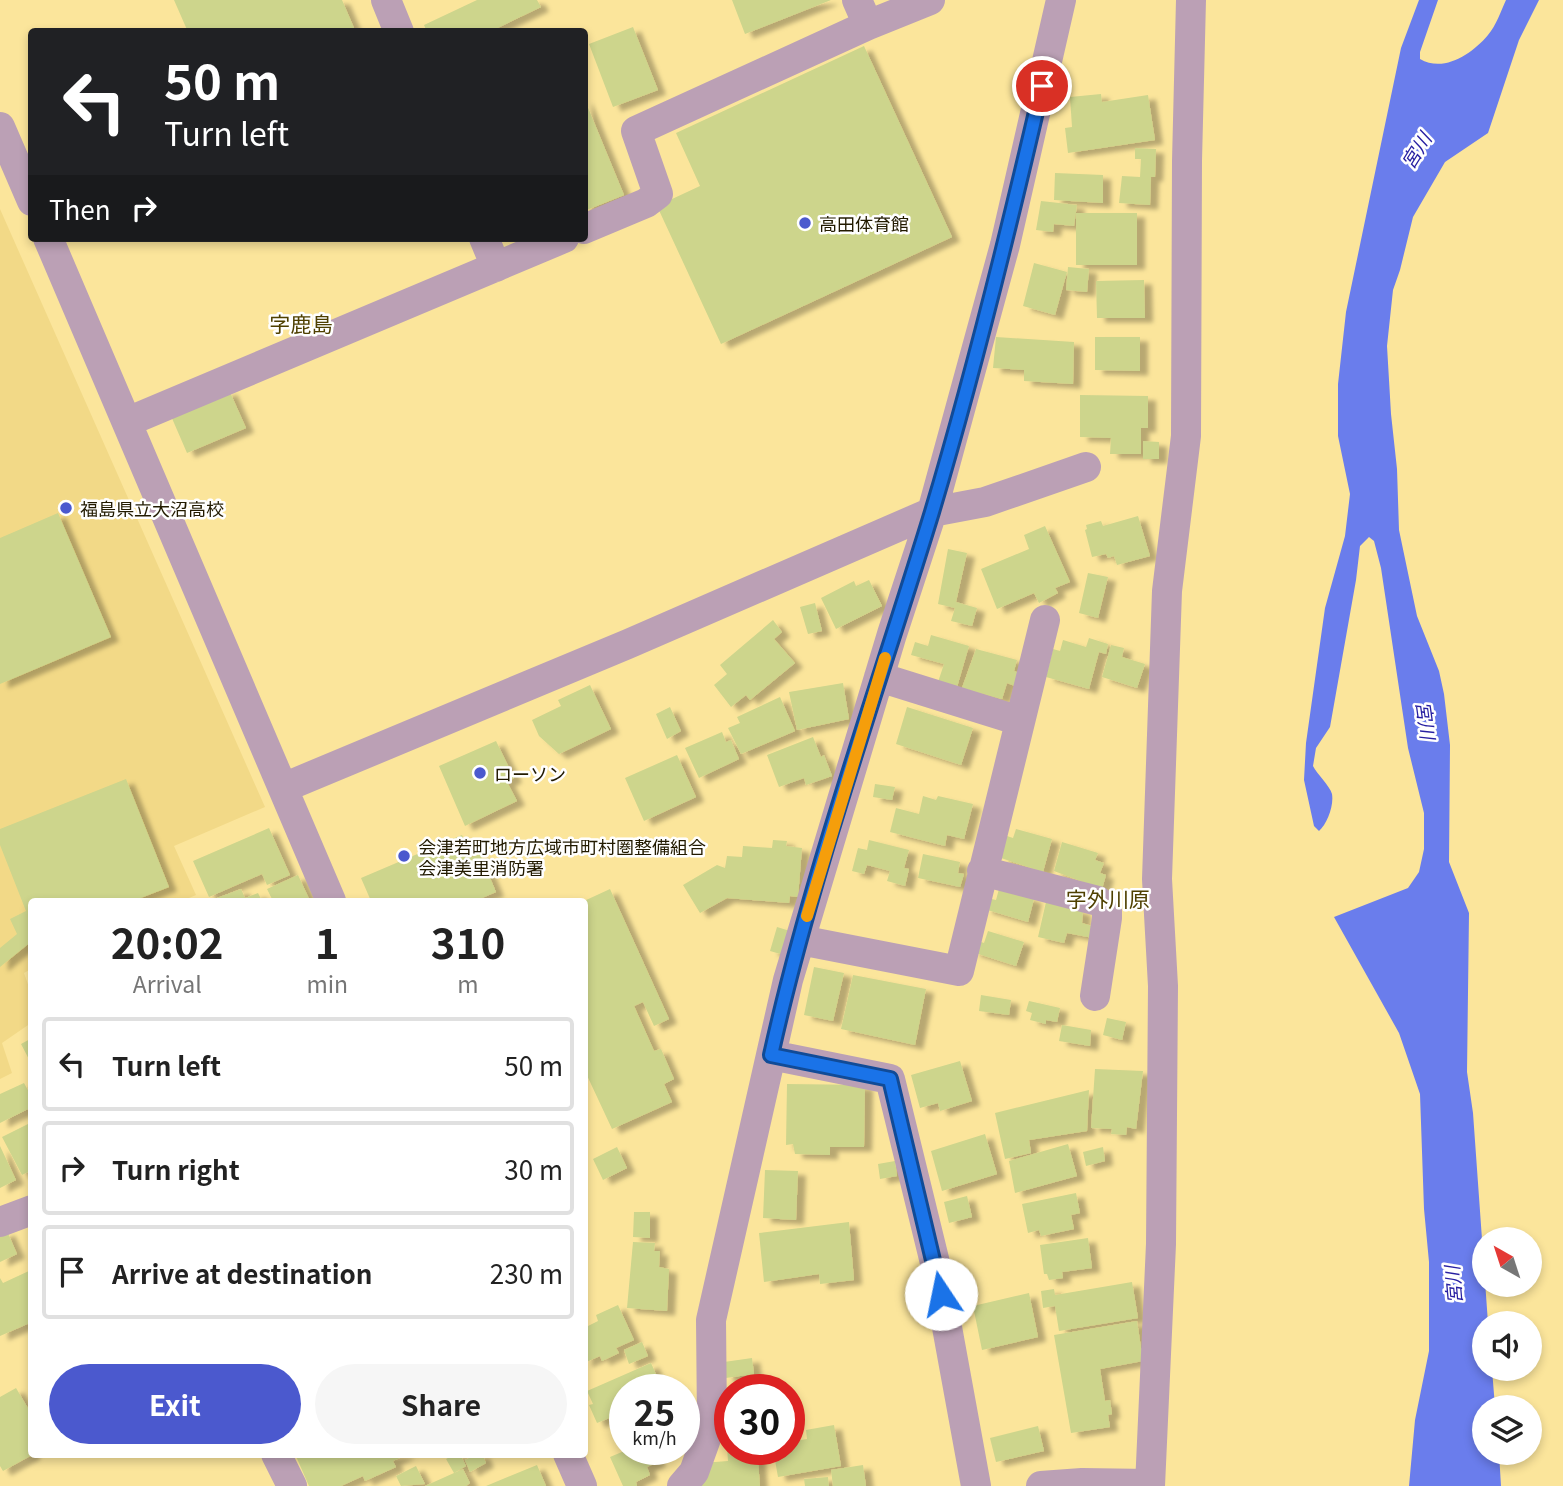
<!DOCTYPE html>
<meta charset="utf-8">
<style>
body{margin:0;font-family:Georgia,"Noto Sans JP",serif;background:#f6f6f6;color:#222;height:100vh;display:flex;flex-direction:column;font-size:26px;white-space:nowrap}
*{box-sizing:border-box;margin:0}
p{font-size:23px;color:#767676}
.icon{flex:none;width:38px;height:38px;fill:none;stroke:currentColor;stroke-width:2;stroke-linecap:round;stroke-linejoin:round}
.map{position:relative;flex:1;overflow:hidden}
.details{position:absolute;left:28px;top:898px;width:560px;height:560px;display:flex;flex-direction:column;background:#fff;border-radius:7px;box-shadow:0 4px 10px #0003}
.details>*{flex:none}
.guide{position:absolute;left:28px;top:28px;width:560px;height:214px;border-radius:7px;box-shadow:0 4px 10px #0003;background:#202124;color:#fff;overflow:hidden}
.needle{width:46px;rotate:321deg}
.buttons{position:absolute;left:1472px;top:1227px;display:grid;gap:14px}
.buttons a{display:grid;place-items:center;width:70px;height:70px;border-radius:50%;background:#fff;box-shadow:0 4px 10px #0003;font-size:35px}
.speed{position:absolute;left:609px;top:1374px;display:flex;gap:14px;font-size:35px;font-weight:700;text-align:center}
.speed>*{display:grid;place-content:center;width:91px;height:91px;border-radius:50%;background:#fff;box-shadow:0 4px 10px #0003;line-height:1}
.speed small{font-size:18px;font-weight:400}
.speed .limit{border:10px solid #d22;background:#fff;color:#111}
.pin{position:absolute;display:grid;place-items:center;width:60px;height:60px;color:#fff;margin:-30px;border:4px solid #fff;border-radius:50%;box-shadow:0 2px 7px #0007}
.me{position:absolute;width:77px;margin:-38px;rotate:349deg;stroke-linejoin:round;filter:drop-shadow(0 0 5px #0008)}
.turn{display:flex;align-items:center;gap:24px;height:147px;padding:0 21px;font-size:32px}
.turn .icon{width:91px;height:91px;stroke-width:2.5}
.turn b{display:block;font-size:49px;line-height:60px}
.then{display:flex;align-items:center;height:66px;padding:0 21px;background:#0003;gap:14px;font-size:26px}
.eta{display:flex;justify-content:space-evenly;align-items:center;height:119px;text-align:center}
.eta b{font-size:42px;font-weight:700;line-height:49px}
.primary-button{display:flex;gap:14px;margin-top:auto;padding:14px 21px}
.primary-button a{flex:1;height:80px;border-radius:42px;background:#4b59ce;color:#fff;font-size:28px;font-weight:700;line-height:80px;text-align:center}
.primary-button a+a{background:#f6f6f6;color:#222}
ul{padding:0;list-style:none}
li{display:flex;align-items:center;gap:21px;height:94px;margin:0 14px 10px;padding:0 7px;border:4px solid #e0e0e0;border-radius:7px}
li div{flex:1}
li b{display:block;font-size:26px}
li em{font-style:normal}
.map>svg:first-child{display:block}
</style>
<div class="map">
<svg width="1563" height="1486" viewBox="0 0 1563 1486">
<defs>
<filter id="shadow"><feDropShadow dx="8" dy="4.5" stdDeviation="2" flood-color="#0004"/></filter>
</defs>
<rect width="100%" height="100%" fill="#fbe59b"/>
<path fill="#f2d987" d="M0,209L265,807L174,846L196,895L182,901H32L31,969L24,973L31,993V1023L2,1043L12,1073L0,1079Z"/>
<path fill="#6a7dec" d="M1419,0H1438L1420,52V59C1444,73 1472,54 1488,35C1496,26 1501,11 1506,0H1539L1519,40L1488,133L1445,162L1413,217L1400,270L1393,290L1387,346L1391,414L1397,469L1399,530L1417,616L1439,671L1444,694L1450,745L1449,862L1469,913L1467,1072L1473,1113L1488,1323H1484V1368L1492,1369L1495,1407H1484V1452L1499,1453L1501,1486H1409L1415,1420L1429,1351V1262L1424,1209L1420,1094L1399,1033L1334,917L1408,888L1419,872L1424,849V813L1408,748L1381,568L1374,541L1369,537L1360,546L1356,580L1330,727L1316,748L1313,766C1317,774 1330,786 1332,794C1334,806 1327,824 1319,831L1314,826L1304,780L1306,743L1325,608L1345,536L1350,494L1338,436V384L1346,312L1401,48Z"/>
<path fill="#cdd58c" filter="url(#shadow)" d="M174,0H342L354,28L346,32H188Z
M477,0H537L541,7L489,32H427L424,25Z
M732,0H831L745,34Z
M633,27L658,90L613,107L589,44Z
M864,46L952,237L721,344L657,206L700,186L676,133Z
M1101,94L1102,102L1148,95L1155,140L1068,153L1065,128L1072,127L1070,97Z
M584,98L624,195L584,211Z
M1135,148L1156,149L1155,177H1151L1150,205L1119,203L1122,176L1140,177L1141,159H1135Z
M1055,173L1103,175V203L1054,200Z
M1041,201L1077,205L1074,226L1054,224L1053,232L1036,230Z
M1076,213H1137V265H1076Z
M1034,263L1067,272L1055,315L1023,306Z
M1068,267L1089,269L1087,292L1066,290Z
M1144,280L1145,318H1097L1096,281Z
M996,337L1074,342L1073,384L1024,381V370L993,368Z
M1095,337H1140V371L1095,370Z
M229,390L246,428L187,453L171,416Z
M1080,395L1148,396V428H1141V454H1110L1111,438L1080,437Z
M1143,441L1159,442V459H1143Z
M58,513L111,637L0,684V538Z
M1138,516L1150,556L1117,565L1114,556L1108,558L1106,554L1092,557L1085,530L1087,529L1086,525L1101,521L1103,526Z
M1045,526L1070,582L1055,588L1058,593L1039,603L1034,593L997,609L981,569L1029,549L1024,535Z
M948,549L967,553L956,602L977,608L972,626L951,621L955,608L938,604Z
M1088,573L1108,577L1098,618L1079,613Z
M869,580L882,606L836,629L821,598L854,581L856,586Z
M815,603L822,631L808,634L800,607Z
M773,620L782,632L774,639L795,663L750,700L746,695L731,707L714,685L727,674L720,665Z
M931,635L969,646L957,687L938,682L944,664L911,655L915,642L928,646Z
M1089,638L1108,644L1106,654L1099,652L1089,689L1046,677L1053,649L1060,651L1063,640L1086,647Z
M1111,645L1124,648L1122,657L1145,664L1137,688L1102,677Z
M976,649L1017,660L1014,671L1019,673L1015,686L1007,683L1002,699L962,688Z
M843,683L849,719L797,730L789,692Z
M590,685L611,729L559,754L539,736L532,720L561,706L558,700Z
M780,697L795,731L741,754L728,728L740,723L737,717Z
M670,707L681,731L667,739L656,714Z
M907,707L973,728L961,765L896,744Z
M722,732L726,742L731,740L739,759L699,778L685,748Z
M813,737L821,757L824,755L832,776L806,785L804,778L779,787L767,755Z
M496,741L514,778L507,782L517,801L465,826L439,766Z
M677,755L696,797L644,821L625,778Z
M126,779L169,887L133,901H32V941L0,967V948L17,934L10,919L26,911L0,845V829Z
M875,784L895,787L892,800L873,797Z
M923,796L936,800L938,796L973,804L964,839L947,835L945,846L890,832L896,808L919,814Z
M269,828L290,875L267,885L262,874L209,897L193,861Z
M1016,829L1052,839L1043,872L1001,858L1007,836L1013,838Z
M462,835L472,857L480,854L496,892L475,901H371L361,878Z
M773,840L787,841L786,846L802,848L798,897L790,896L789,903L727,898L700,913L683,885L717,865L725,868L727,856L742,857L743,846L772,848Z
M869,840L909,850L904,868L909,869L905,886L887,881L890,871L867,865L864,874L852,871L858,848L867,850Z
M1062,842L1098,853L1095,860L1104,863L1100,873L1106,875L1102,889L1054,871Z
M923,854L960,862L958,873L964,874L960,887L918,878Z
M298,875L310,901H273L267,889Z
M241,889L245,898L258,893L262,901H209Z
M610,889L669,1019L654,1026L643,1002L634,1006L654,1051L661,1049L674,1079L664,1084L672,1102L612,1129L584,1069V901Z
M999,889L1034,899L1028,922L984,909L987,898L996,900Z
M1046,902L1083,911L1082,923L1095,927L1093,938L1067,933L1064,943L1038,937Z
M777,927L790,931L784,955L770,951Z
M988,931L1024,942L1016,966L972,952L975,940L984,943Z
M814,967L844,973L833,1021L804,1015Z
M853,975L926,989L915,1045L841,1029Z
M981,995L1011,1000L1009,1015L979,1011Z
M1029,1001L1060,1008L1057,1022L1046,1020V1024L1030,1020L1032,1013L1026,1011Z
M1107,1018L1126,1022L1122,1040L1103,1035Z
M1062,1025L1091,1030L1090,1046L1059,1041Z
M32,1038V1065L21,1044Z
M960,1061L972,1101L940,1111L938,1103L920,1108L911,1075Z
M1095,1069L1143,1071L1136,1129L1127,1127L1126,1135L1111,1134L1112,1129L1091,1128Z
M24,1083L32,1098V1107L0,1123V1094Z
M787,1084L865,1085L864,1147H830V1155L795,1154L793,1144L786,1145Z
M1089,1090L1087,1131L1029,1140L1031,1153L1005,1159L995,1113Z
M32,1122V1170L22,1175L2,1137Z
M985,1134L997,1174L942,1191L931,1151Z
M1068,1144L1077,1176L1015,1193L1009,1161Z
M0,1146L16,1180L0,1188Z
M617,1147L627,1168L603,1180L593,1159Z
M1103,1147L1105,1161L1086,1166L1083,1152Z
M895,1161L897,1176L880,1179L878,1164Z
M765,1170L798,1171L796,1220L763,1218Z
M1076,1193L1080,1213L1071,1215L1074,1229L1041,1236L1039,1230L1028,1233L1022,1204Z
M967,1196L972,1217L949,1223L944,1202Z
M634,1212H650V1238L633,1237Z
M849,1222L854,1280L820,1284L819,1274L764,1282L759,1233Z
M7,1231L17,1254L0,1262V1234Z
M1088,1238L1092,1268L1062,1272L1063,1278L1049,1280L1047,1274H1044L1040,1245Z
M633,1242L655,1243L654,1251H660L659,1267L669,1269L667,1311L627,1308Z
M31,1270L32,1322L0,1336V1278L3,1283Z
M1132,1282L1138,1318L1059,1331L1055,1306L1043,1308L1041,1291L1054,1289L1055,1295Z
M1029,1293L1038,1337L982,1350L973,1306Z
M618,1305L634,1340L616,1348L619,1353L602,1361L600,1356L584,1363V1328L598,1321L596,1315Z
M1137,1321L1143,1361L1100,1369L1105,1401L1110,1400L1112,1414L1108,1415L1110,1427L1071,1433L1054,1335Z
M642,1342L648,1356L629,1364L624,1350Z
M752,1358L754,1374L726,1378L724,1362Z
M651,1363L663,1390H625V1419L615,1423L612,1417L597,1423L589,1405L593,1404L587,1391Z
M16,1388L32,1415V1455L3,1471L0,1466V1397Z
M834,1425L841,1466L778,1477L773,1449H789V1442L807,1439L806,1430Z
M1038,1426L1044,1451L996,1462L990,1438Z
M727,1447L757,1449L760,1486H699L702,1463L728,1461Z
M629,1449H652L658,1462L647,1467L650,1475L636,1482L637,1486H623L610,1457Z
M295,1454H408L393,1461L396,1467L365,1481L363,1476L341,1486H309Z
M455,1454H460L466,1466L454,1473L463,1469L470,1483L466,1486H425L454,1473L446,1459Z
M477,1454H482L486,1463L470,1472L465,1460Z
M537,1465L546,1486H486Z
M863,1465L866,1486H833L831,1470Z
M416,1466L425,1484L401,1486L396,1476Z
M828,1477L829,1486H805L804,1479Z"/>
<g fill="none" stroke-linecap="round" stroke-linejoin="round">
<path stroke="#bba0b5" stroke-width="30" d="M386,0L399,32
M857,0L868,25L930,0
M0,127L32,201
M584,229L646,203L658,194L636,131L868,25
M48,238L331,901
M484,238L496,267
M127,422L564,238
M879,677L1020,721
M283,788L628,644L932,512L985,502L1086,467
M982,871L1098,901L1107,908V918L1095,996
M800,940L959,971L1045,620
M771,1055L890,1079L936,1267L976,1486
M0,1222L32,1210
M276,1454L292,1486
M568,1454L582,1486
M682,1486L694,1472L712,1422L711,1320L788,980L892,634L932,512L1005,245L1061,0
M1041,1486L1082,1483L1150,1484
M1150,1486L1161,1244L1163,986L1157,879L1167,591L1186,436L1187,161L1191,0"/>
</g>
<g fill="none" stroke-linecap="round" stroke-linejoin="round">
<g stroke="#114b97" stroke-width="18">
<path id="route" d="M941,1294L890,1079L771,1055C812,871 877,692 932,512C974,372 1009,229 1042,86"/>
</g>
<use href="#route" stroke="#1a73e8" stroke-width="12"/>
<path stroke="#f59e0b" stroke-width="12" d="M807,916L885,658"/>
</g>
<g fill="#4b59ce" stroke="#fff" stroke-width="2.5">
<circle cx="805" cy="223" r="7"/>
<circle cx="66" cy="508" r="7"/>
<circle cx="480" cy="773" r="7"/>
<circle cx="404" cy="856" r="7"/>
</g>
<g text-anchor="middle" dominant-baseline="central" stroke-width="5" stroke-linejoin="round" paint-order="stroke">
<g font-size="18" fill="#221a00" stroke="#fff" text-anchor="start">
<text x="819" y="223">高田体育館</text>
<text x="80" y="508">福島県立大沼高校</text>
<text x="494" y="773">ローソン</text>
<text x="418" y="846">会津若町地方広域市町村圏整備組合<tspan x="418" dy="21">会津美里消防署</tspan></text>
</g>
<g font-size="19" font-style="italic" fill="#2820a2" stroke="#fff">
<text transform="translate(1415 150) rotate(-58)">宮川</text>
<text transform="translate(1427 720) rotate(82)">宮川</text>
<text transform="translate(1452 1285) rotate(-95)">宮川</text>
</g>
<g font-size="21" fill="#4f4001" stroke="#fff">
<text x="301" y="323">字鹿島</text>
<text x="1108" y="898">字外川原</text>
</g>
</g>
</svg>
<div class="buttons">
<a><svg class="needle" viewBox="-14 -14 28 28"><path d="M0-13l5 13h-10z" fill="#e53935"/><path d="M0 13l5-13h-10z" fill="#767676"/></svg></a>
<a><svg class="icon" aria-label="sound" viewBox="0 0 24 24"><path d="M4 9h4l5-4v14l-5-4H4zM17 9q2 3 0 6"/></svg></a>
<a><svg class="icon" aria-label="layers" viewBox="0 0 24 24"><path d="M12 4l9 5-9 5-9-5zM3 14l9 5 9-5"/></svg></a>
</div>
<div class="speed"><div>25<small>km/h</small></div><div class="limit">30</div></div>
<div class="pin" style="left:1042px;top:86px;background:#d93025"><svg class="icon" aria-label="arrive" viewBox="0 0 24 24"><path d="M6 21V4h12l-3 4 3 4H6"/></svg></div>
<svg class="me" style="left:941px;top:1294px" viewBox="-20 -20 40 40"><circle r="19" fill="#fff"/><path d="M0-13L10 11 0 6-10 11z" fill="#1a73e8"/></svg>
<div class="guide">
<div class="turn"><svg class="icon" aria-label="left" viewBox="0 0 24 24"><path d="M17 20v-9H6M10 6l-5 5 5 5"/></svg><div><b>50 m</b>Turn left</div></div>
<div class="then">Then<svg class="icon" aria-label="right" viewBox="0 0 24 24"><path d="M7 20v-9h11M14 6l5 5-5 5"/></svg></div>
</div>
<section class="details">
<div class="eta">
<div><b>20:02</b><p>Arrival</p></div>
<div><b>1</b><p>min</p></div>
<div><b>310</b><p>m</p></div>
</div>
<ul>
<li><svg class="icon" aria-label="left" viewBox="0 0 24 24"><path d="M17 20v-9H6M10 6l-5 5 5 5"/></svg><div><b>Turn left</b></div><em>50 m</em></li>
<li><svg class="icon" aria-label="right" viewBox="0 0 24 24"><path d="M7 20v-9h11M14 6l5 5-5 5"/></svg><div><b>Turn right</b></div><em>30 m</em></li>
<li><svg class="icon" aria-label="arrive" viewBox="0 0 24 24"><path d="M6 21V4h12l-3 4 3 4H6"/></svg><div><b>Arrive at destination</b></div><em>230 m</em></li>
</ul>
<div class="primary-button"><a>Exit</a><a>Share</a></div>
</section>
</div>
